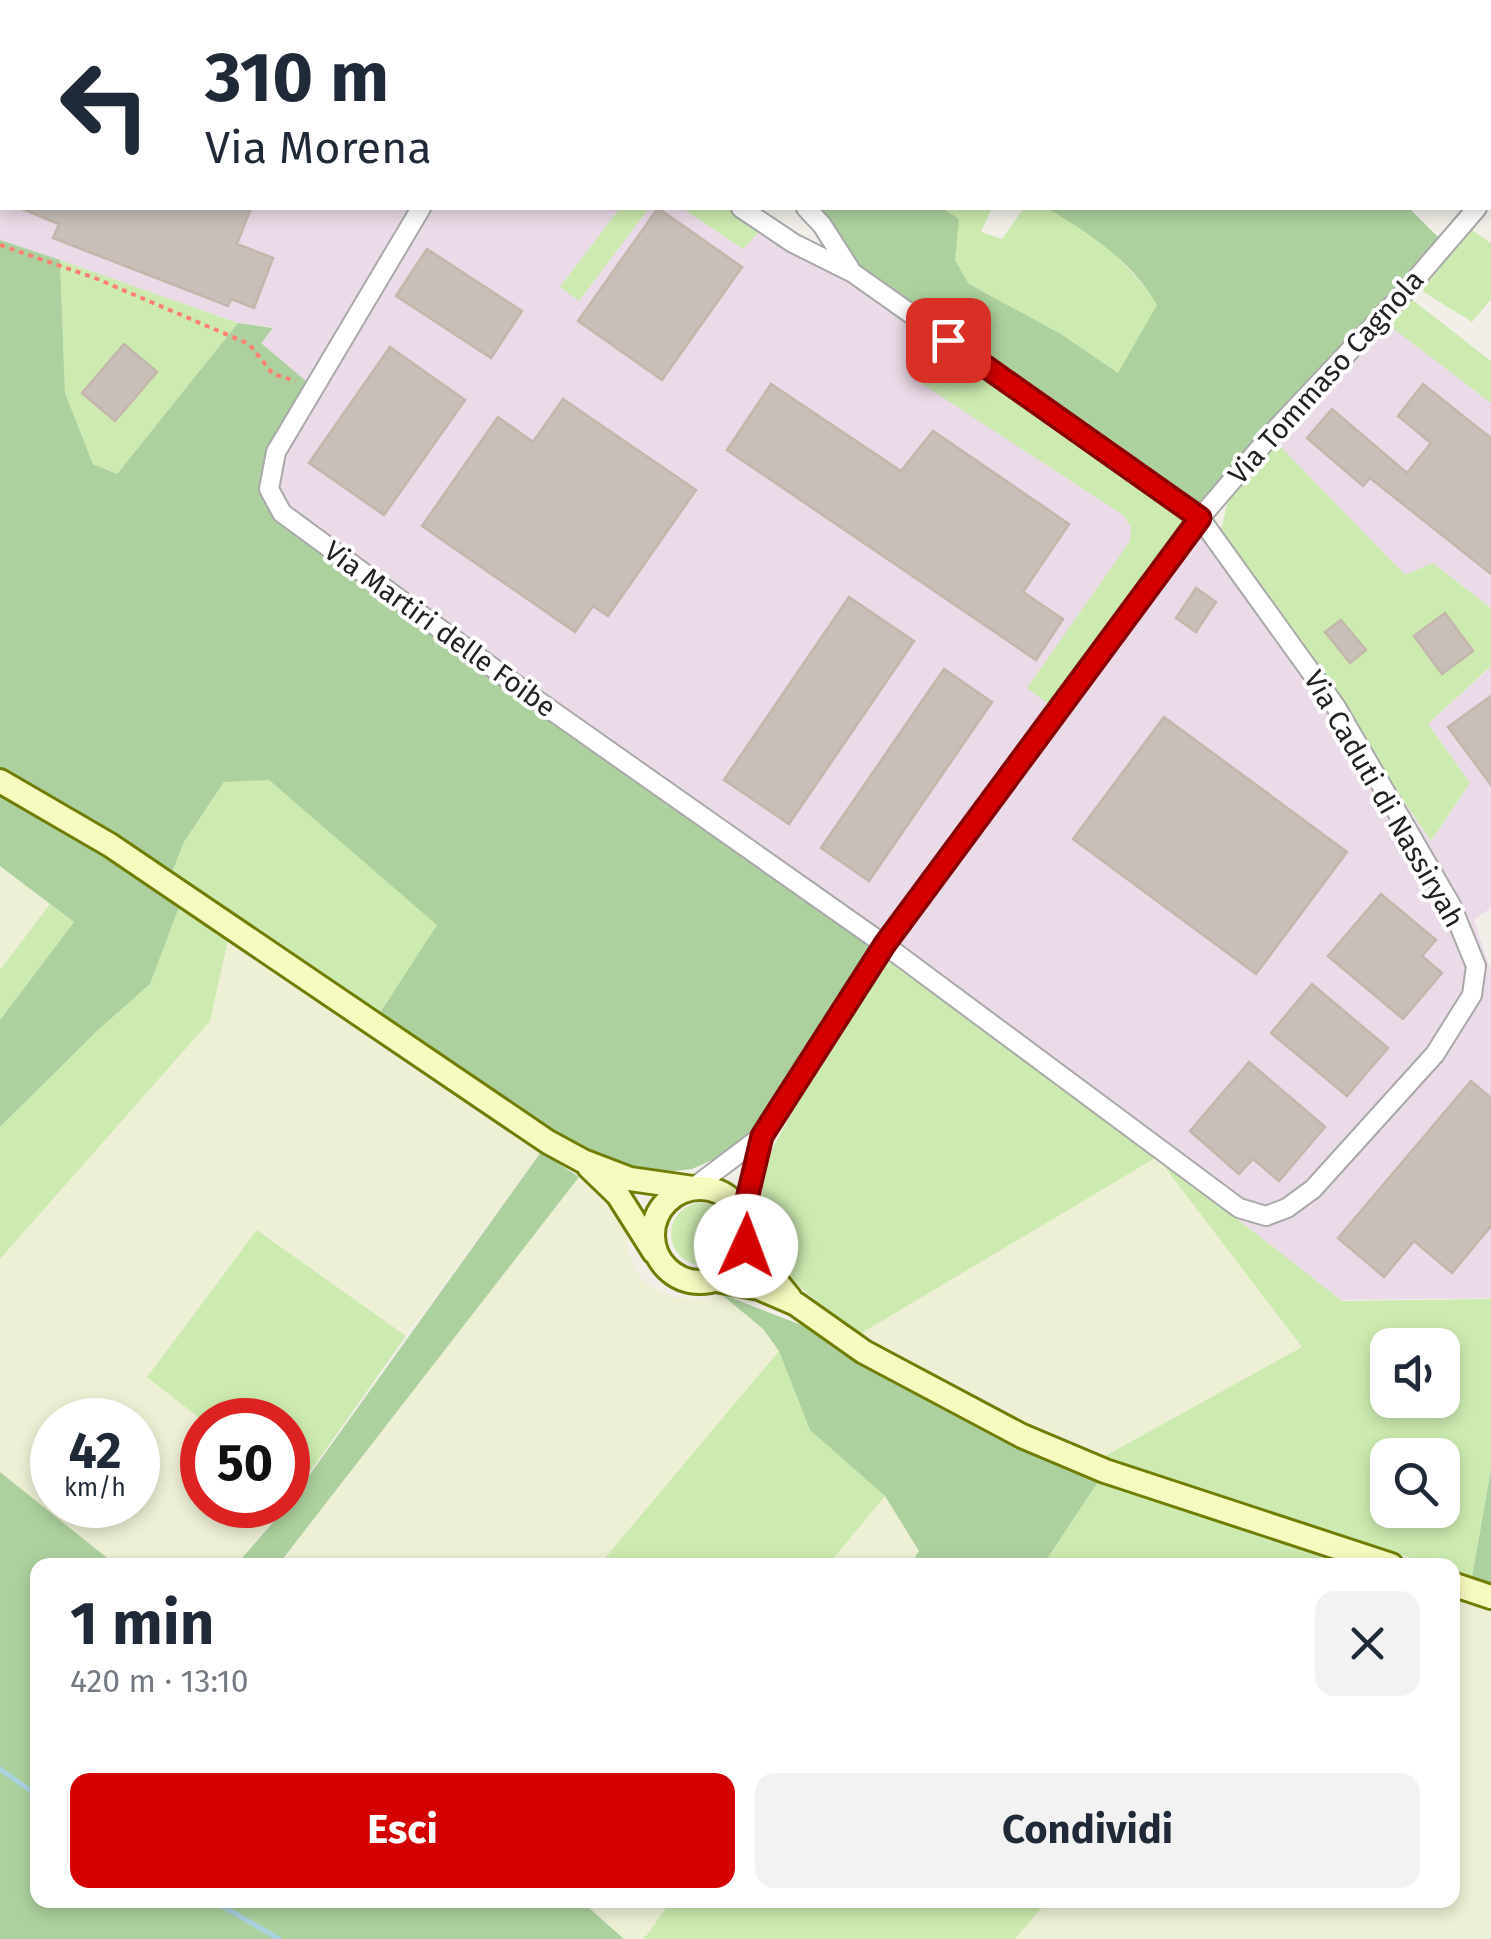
<!DOCTYPE html>
<html lang="it">
<meta charset="utf-8">
<style>
body{margin:0;font-family:"Fira Sans",sans-serif;background:#f2f2f3;color:#1f2937;height:100vh;display:flex;flex-direction:column;font-size:38px;white-space:nowrap}
*{box-sizing:border-box;margin:0}
p{font-size:32px;color:#747a83}
.icon{flex:none;width:55px;height:55px;fill:none;stroke:currentColor;stroke-width:2;stroke-linecap:round;stroke-linejoin:round}
.map{position:relative;flex:1;overflow:hidden}
.drawer{position:absolute;left:30px;top:1558px;width:1430px;height:350px;display:flex;flex-direction:column;background:#fff;border-radius:20px;box-shadow:0 5px 15px #0003}
.drawer>*{flex:none}
.banner{position:absolute;left:0px;top:0px;width:1492px;height:210px;box-shadow:0 5px 15px #0003;background:#fff;color:#1f2937;overflow:hidden}
.tools{position:absolute;left:1370px;top:1328px;display:grid;gap:20px}
.tools a{display:grid;place-items:center;width:90px;height:90px;border-radius:20px;background:#fff;box-shadow:0 5px 15px #0003;font-size:50px}
.speed{position:absolute;left:30px;top:1398px;display:flex;gap:20px;font-size:50px;font-weight:700;text-align:center}
.speed>*{display:grid;place-content:center;width:130px;height:130px;border-radius:50%;background:#fff;box-shadow:0 5px 15px #0003;line-height:1}
.speed small{font-size:25px;font-weight:400}
.speed .limit{border:15px solid #d22;background:#fff;color:#111}
.pin{position:absolute;display:grid;place-items:center;width:85px;height:85px;color:#fff;margin:-42px;border-radius:20px;box-shadow:0 5px 15px #0006}
.me{position:absolute;width:110px;margin:-55px;rotate:2deg;stroke-linejoin:round;filter:drop-shadow(0 0 8px #0008)}
.turn{display:flex;align-items:center;gap:35px;height:210px;padding:0 40px;font-size:45px}
.turn .icon{width:130px;height:130px;stroke-width:2.5}
.turn b{display:block;font-size:70px;line-height:85px}
.round{display:grid;place-items:center;flex:none;width:105px;height:105px;border-radius:20px;background:#f2f2f3}
.headline{display:flex;align-items:center;justify-content:space-between;height:170px;padding:0 40px}
h1{font-size:60px;font-weight:700;line-height:75px}
.button{display:flex;gap:20px;margin-top:auto;padding:20px 40px}
.button a{flex:1;height:115px;border-radius:20px;background:#d40000;color:#fff;font-size:40px;font-weight:700;line-height:115px;text-align:center}
.button a+a{background:#f2f2f3;color:#1f2937}
.map>svg:first-child{display:block}
</style>
<div class="map">
<svg width="1491" height="1939" viewBox="0 0 1491 1939">
<rect width="100%" height="100%" fill="#f2efe9"/>
<path fill="#ebdbe8" d="M0,0L456,2H2V208H757L853,267L1220,532L1431,841L1470,783L1428,724L1491,667V908L1474,920L1491,971V1298L1341,1300L264,489L265,462L313,388L259,343L272,327L239,323L0,240Z
M1374,313L1491,402V608L1433,563L1405,575L1263,430Z"/>
<path fill="#eef0d5" fill-rule="evenodd" d="M0,866L50,904L0,970Z
M231,927L548,1142L406,1336L258,1230L147,1376L202,1420V1505H286L236,1565H116L0,1472V1259L210,1021ZM52,1420H138V1505H52Z
M1157,1156L1302,1347L1096,1461L860,1334Z
M579,1177L607,1201L628,1227L627,1250L642,1281L672,1297L705,1300L721,1294L763,1329L779,1351L599,1565H278Z
M885,1496L920,1551L910,1565H828Z
M1453,1589L1491,1603V1939H1015L1048,1900H1452Z
M580,1900H672L644,1939H624Z"/>
<path fill="#cdebb0" fill-rule="evenodd" d="M620,208H649L579,301L560,287Z
M682,208H737L765,225L743,249Z
M942,208H992L981,232L1002,239L1024,208C1032,208 1042,206 1048,208C1083,220 1139,274 1158,305L1118,373L1061,334L969,284L955,260L958,219Z
M1469,228L1491,243V299L1472,322L1419,289Z
M60,260L238,323L117,474L93,464L65,393Z
M1410,298L1491,361V403L1386,323Z
M935,341L1189,520L1172,539L1054,708L1027,688L1130,541L1131,527L1123,515L910,376Z
M1277,443L1405,575L1433,563L1491,608V666L1428,724L1470,783L1431,841L1221,531L1228,500Z
M269,780L438,925L376,1019L170,877L184,842L225,781Z
M184,894L231,927L210,1021L0,1259V1127L97,1031L150,984Z
M50,904L74,922L0,1020V970Z
M882,952L1157,1156L1342,1301L1491,1299V1469L1472,1577L1453,1571L1452,1565H1433L1096,1461L1302,1347L1157,1157L860,1334C786,1280 740,1248 772,1149ZM1388,1345H1442V1400H1388ZM1388,1455H1442V1510H1388Z
M671 1234a31 31 0 1 1 62 0a31 31 0 1 1-62 0Z
M257,1230L406,1336L295,1493L288,1487V1420H202L147,1377Z
M779,1351L811,1430L885,1496L828,1565H599Z
M1100,1479L1343,1549L1329,1565H1043Z
M672,1900H1048L1015,1939H644Z"/>
<path fill="#add19e" d="M820,208H942L959,219L955,260L969,284L1061,334L1118,373L1157,305C1132,261 1089,233 1047,208H1409L1441,240L1263,430L1198,508L854,266L840,237Z
M0,240L60,260L65,393L93,464L117,474L238,323L273,328L261,343L313,387L265,462L264,489L878,949L753,1130L719,1157L692,1169L656,1173L591,1154L376,1019L437,925L269,780L224,782L184,842L170,877L0,772Z
M0,781L184,894L150,984L97,1031L0,1127V1020L74,922L0,866Z
M541,1152L579,1177L278,1565H236L288,1505Z
M721,1294L809,1328L1100,1479L1043,1565H910L919,1551L885,1496L810,1430L779,1351L763,1329Z
M1491,1469V1583L1472,1577Z
M0,1472L116,1565H38V1900H580L624,1939H0Z"/>
<g fill="none" stroke-linecap="round" stroke-linejoin="round">
<path stroke="#aad3df" stroke-width="5" d="M0,1769L38,1796
M212,1900L279,1939"/>
</g>
<path fill="#c7bfb8" stroke="#c4b6ab" stroke-width="2.5" d="M20,208H251L237,244L273,258L254,308L231,299L228,306L53,238L59,224Z
M658,208L742,267L662,380L578,321Z
M427,249L522,311L491,358L396,296Z
M124,344L157,372L115,421L82,393Z
M390,347L465,400L384,515L309,463Z
M771,384L901,471L933,431L1069,524L1023,592L1063,619L1036,660L727,450Z
M1423,384L1491,438V574L1370,478L1363,486L1307,438L1332,409L1407,473L1431,443L1398,416Z
M563,399L696,490L608,616L593,606L575,632L422,526L498,417L533,442Z
M1196,588L1216,602L1196,632L1176,618Z
M849,597L914,641L789,824L724,780Z
M1445,613L1473,651L1442,674L1414,636Z
M1341,620L1366,650L1350,663L1325,632Z
M944,669L992,702L869,881L821,848Z
M1491,696V785L1448,727Z
M1164,717L1347,852L1256,974L1073,839Z
M1381,894L1436,940L1422,956L1442,973L1403,1019L1328,956Z
M1312,984L1388,1048L1347,1096L1271,1033Z
M1249,1062L1325,1127L1279,1181L1253,1159L1239,1174L1190,1131Z
M1471,1081L1491,1098V1226L1452,1273L1414,1241L1384,1277L1338,1238Z"/>
<g fill="none" stroke-linecap="round" stroke-linejoin="round">
<g stroke="#a9a9a9" stroke-width="22">
<path id="street" d="M435,0L439,2
M528,0L532,2
M807,2L812,0
M1490,193L1491,192
M421,208L276,452L269,489L282,513L534,698L885,945L1239,1208L1266,1216L1287,1208L1313,1189L1435,1054L1472,995L1476,966L1451,905L1336,707L1200,518L853,273L793,243L741,208
M806,208L822,225L852,272
M693,1188L762,1136
M743,1216L762,1136L885,945L1200,518L1277,428L1403,294L1477,208"/>
</g>
<g stroke="#707d05" stroke-width="28">
<path id="secondary" d="M0,781L110,845L548,1142L583,1161L630,1179L693,1188
M589,1167L618,1195L654,1252
M653 1235a47 47 0 1 1 94 0a47 47 0 1 1-94 0Z
M748,1227L768,1271L790,1298
M716,1280L759,1288L796,1304L864,1352L1022,1436L1105,1471L1391,1565
M1452,1584L1491,1597"/>
</g>
<path stroke="#fa8072" stroke-width="4" stroke-dasharray="5 5" stroke-linecap="butt" d="M0,245L95,278L249,344L273,374L296,381"/>
<use href="#street" stroke="#fff" stroke-width="18"/>
<use href="#secondary" stroke="#f7fabf" stroke-width="22"/>
</g>
<g fill="none" stroke-linecap="round" stroke-linejoin="round">
<g stroke="#8a0000" stroke-width="25">
<path id="route" d="M746,1246L747,1228L743,1216L762,1136L885,944L1200,518L948,340"/>
</g>
<use href="#route" stroke="#d40000" stroke-width="18"/>
</g>
<g text-anchor="middle" dominant-baseline="central" stroke-width="8" stroke-linejoin="round" paint-order="stroke">
<g font-size="28" fill="#222" stroke="#fff">
<text transform="translate(1326 377) rotate(-48)">Via Tommaso Cagnola</text>
<text transform="translate(440 629) rotate(36)">Via Martiri delle Foibe</text>
<text transform="translate(1384 799) rotate(60)">Via Caduti di Nassiryah</text>
</g>
</g>
</svg>
<div class="tools">
<a><svg class="icon" aria-label="sound" viewBox="0 0 24 24"><path d="M4 9h4l5-4v14l-5-4H4zM17 9q2 3 0 6"/></svg></a>
<a><svg class="icon" aria-label="search" viewBox="0 0 24 24"><circle cx="10" cy="10" r="6"/><path d="M15 15l6 6"/></svg></a>
</div>
<div class="speed"><div>42<small>km/h</small></div><div class="limit">50</div></div>
<div class="pin" style="left:948px;top:340px;background:#d93025"><svg class="icon" aria-label="arrive" viewBox="0 0 24 24"><path d="M6 21V4h12l-3 4 3 4H6"/></svg></div>
<svg class="me" style="left:746px;top:1246px" viewBox="-20 -20 40 40"><circle r="19" fill="#fff"/><path d="M0-13L10 11 0 6-10 11z" fill="#d40000"/></svg>
<div class="banner">
<div class="turn"><svg class="icon" aria-label="left" viewBox="0 0 24 24"><path d="M17 20v-9H6M10 6l-5 5 5 5"/></svg><div><b>310 m</b>Via Morena</div></div>
</div>
<section class="drawer">
<div class="headline"><div><h1>1 min</h1><p>420 m · 13:10</p></div><a class="round"><svg class="icon" aria-label="close" viewBox="0 0 24 24"><path d="M6 6l12 12M18 6L6 18"/></svg></a></div>
<div class="button"><a>Esci</a><a>Condividi</a></div>
</section>
</div>
